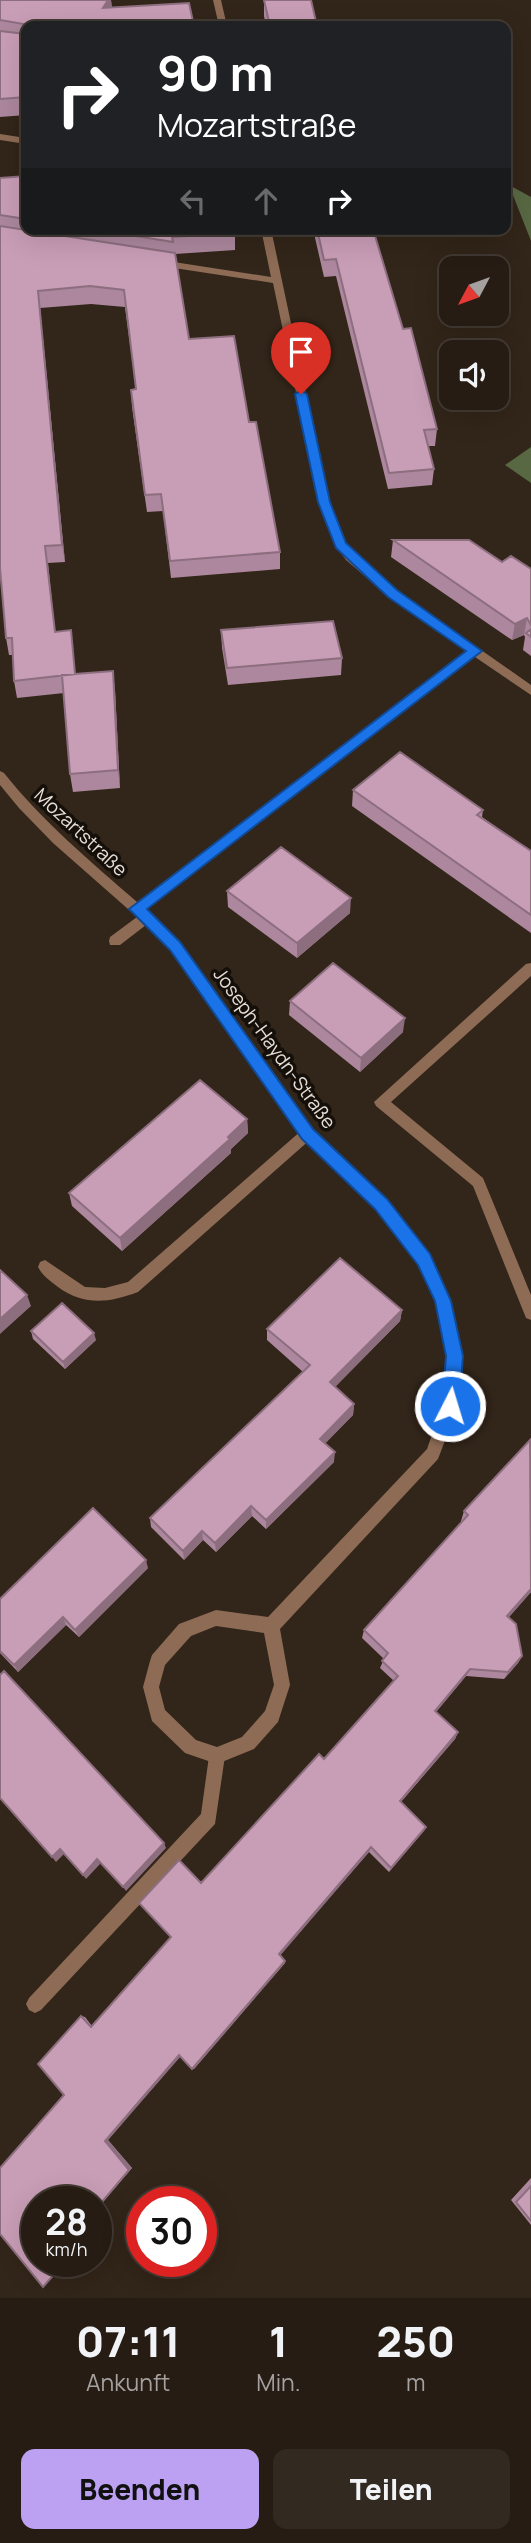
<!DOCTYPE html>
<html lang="de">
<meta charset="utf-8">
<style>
body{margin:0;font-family:Manrope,sans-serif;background:#322921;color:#f1f3f6;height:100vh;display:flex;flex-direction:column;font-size:26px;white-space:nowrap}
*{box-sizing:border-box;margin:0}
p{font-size:23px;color:#a4a1a0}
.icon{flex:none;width:38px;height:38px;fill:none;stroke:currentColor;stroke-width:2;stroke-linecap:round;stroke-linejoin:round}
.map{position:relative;height:2298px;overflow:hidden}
.panel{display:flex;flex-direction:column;background:#261c13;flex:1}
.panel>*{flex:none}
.banner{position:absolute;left:21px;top:21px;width:490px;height:214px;border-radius:14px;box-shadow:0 7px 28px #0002,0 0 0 2px #423a33;background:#202124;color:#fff;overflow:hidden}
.needle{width:46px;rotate:229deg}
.buttons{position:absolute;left:439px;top:256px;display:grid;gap:14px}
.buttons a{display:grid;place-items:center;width:70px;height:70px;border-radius:14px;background:#261c13;box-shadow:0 7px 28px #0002,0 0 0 2px #423a33;font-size:35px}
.speed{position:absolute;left:21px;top:2186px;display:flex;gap:14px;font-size:35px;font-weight:700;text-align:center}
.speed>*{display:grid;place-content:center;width:91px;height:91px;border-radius:50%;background:#261c13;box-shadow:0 7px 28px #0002,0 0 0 2px #423a33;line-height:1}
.speed small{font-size:18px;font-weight:400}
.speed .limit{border:10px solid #d22;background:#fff;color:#111}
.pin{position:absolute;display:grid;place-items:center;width:60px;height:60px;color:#fff;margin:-72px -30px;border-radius:50% 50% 50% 0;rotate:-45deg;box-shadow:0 0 7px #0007}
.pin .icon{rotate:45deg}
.me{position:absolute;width:77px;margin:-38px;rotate:5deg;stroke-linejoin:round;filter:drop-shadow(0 0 5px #0008)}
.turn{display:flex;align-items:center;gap:24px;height:147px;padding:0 21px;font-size:32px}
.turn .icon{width:91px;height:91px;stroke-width:2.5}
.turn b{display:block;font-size:49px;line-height:60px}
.lanes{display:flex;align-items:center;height:66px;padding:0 21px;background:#0003;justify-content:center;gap:35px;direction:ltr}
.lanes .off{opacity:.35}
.eta{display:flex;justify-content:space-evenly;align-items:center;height:119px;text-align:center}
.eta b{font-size:42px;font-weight:800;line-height:49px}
.primary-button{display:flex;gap:14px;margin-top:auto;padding:14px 21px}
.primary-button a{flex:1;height:80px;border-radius:14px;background:#bca0f2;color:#111;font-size:28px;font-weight:800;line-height:80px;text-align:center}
.primary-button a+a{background:#322921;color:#f1f3f6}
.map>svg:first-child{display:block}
</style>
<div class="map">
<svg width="531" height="2298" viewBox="0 0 531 2298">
<rect width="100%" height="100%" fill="#322519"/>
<path fill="#586843" d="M509,185L531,197V241Z
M531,447V483L505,465Z"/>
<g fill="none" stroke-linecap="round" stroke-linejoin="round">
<path fill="#8d6b55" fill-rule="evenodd" d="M531,963V976L391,1102L483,1178L531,1295V1320L526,1318L524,1313L473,1186L376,1106L374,1102L526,964Z
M307,1128L312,1130L314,1134L312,1138L138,1292C109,1303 84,1306 58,1287C50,1281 42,1275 38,1267L40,1262L45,1260L85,1287L105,1288L128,1282L302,1130Z
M217,1748L223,1750L225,1756L215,1824L41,2010L35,2013L29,2010L26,2004L29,1998L201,1814L209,1756L211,1750Z"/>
<path fill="#8d6b55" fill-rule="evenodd" d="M213,0H221L227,26H219Z
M0,134L26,138V144L0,140Z
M261,229H271L329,502L346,544L354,554L397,591L531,685V695L475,657L146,909L180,942L312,1130L386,1200L429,1254L450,1301L462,1356L458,1406L438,1459L280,1629L290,1685L278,1722L254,1749L217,1764L185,1753L152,1721L143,1687L150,1661L152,1655L179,1624L216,1610L268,1617L427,1449L442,1406L446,1356L436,1301L419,1263L376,1208L302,1138L170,950L146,925L120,945H110L109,941L110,937L137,917L53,843L19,808L0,785V771L4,773C43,822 90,861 137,902L467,651L389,597L346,560L335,545L319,502L273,283L161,266L156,263L161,260L271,277ZM216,1626L264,1633L274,1685L265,1711L242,1737L217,1747L196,1740L165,1710L159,1687L165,1665L191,1636Z"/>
</g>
<path fill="#ac879d" d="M0,0H111L112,8L26,26V115L0,117Z
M264,0L317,26H266L264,16Z
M26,176V229H234L235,233V250L175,254L189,339L249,422L280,552V569L171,578L163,511L147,512L132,407L131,390L136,389L125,307L91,304L40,308L65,562L48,563L55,632L76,674L115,690L120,788L73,792L70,774L64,693L17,698L14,681L13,655H9L6,638L0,568V178Z
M313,229H373L403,329L437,429L435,446H428L434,469L432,485L388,489L336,276L324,277Z
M393,540L531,569V656L523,650L525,637L524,635L512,640L391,557Z
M221,630L342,658L341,675L228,685L222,648Z
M353,790L483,810L482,817L531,851V933L352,806Z
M227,891L350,913L297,958L228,907Z
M290,1001L403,1032L360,1072L289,1015Z
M247,1119L248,1133L231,1149V1153L122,1251L72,1206L69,1193Z
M402,1310L400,1321L335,1387L354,1404L353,1415L325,1443L334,1462L266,1529L252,1516L216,1552L203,1540L184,1560L151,1527L150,1518L303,1372L267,1340V1329Z
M31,1331L96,1340L65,1369L33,1339Z
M530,1440L531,1592L509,1617L516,1624L522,1656L518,1663L504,1679L466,1676L436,1712L458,1732L455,1739L401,1802L426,1827L389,1872L369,1852L280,1955L285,1961V1963L194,2069L180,2056L108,2140L132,2168L96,2210V2202H37V2261H67L43,2287L0,2234V2168L64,2095L38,2064L81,2016L85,2017L92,2026L171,1937L139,1903L179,1860L201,1883L319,1754L324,1759L394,1681L380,1668L384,1659L362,1638L364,1630L462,1522L461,1521L464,1511Z
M148,1568L79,1637L66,1625L18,1672L0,1653V1599Z
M531,2178V2225L511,2200Z"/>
<path fill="#8c6e7f" d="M108,0H111L112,13L103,8Z
M38,291L40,308L65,562L62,545Z
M527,618L524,635L512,640L515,624Z
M113,671L115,690L120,788L118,770Z
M351,898L350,913L297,958V943Z
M405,1018L403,1032L360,1072L361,1058Z
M247,1119L248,1133L231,1149V1153L122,1251L120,1238Z
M27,1295L31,1306L0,1334V1319Z
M402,1310L400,1321L329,1393L330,1382Z
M94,1333L96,1340L65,1369L63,1362Z
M354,1404L353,1415L320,1449V1439Z
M335,1452L334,1462L266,1529V1520Z
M251,1506L252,1516L216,1552L215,1543Z
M202,1531L203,1540L184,1560L183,1551Z
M146,1560L148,1568L79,1637L75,1630Z
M531,1589V1592L503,1624L507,1616Z
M63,1617L66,1625L18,1672L14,1665Z
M522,1656L518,1663L504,1679L508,1672Z
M470,1669L466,1676L432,1717L435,1711Z
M458,1732L455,1739L397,1806L400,1801Z
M426,1827L424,1831L389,1872L391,1868Z
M164,1843L166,1848L126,1891L123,1887Z
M371,1847L369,1852L279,1957V1954Z
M60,1849L64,1854L56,1862L52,1857Z
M97,1859L100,1864L86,1879L83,1875Z
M285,1961V1963L194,2069H192Z
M179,2055L181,2056L108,2140L132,2168L96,2210L105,2141Z"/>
<path fill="#c89db6" stroke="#8c6e7f" stroke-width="2" d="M0,0H108L103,8L189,3L194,26H26V97L0,99V31L26,34L24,24L0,20Z
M264,0H311L317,26H270Z
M26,176V219L0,215V178Z
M0,226L175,253L189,339L234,336L249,422H256L280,552L170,561L161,494L145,495L131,390L136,389L124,290L90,286L38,291L62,545L45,546L55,632L71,630L75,674L14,681L12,638H6L0,568Z
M92,229H234L235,233L172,237L173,242Z
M317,229H373L403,329L411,328L437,429L424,430L434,469L389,473L336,259L324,260Z
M393,540H469L502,562L511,556L531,569V625L527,618L515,624Z
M333,621L342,658L227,668L221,630Z
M531,629V637L526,633Z
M113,671L118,770L70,774L62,675Z
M400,752L483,810L477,815L531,851V915L353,790Z
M281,847L351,898L297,943L227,891Z
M333,963L405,1018L361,1058L290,1001Z
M200,1080L247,1119L228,1137L230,1139L120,1238L69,1193Z
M340,1258L402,1310L330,1382L354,1404L320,1439L335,1452L266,1520L251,1506L215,1543L202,1531L183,1551L150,1518L310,1365L267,1329Z
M0,1270L27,1295L0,1319Z
M62,1303L94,1333L63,1362L31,1331Z
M530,1440L531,1589L507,1616L516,1624L522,1656L508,1672L470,1669L435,1711L458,1732L400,1801L426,1827L391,1868L371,1847L279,1954L285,1961L192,2069L179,2055L105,2141L129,2170L96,2209V2202H37V2261H66L43,2287L0,2234V2168L64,2095L38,2064L81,2016L91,2027L171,1937L139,1903L179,1860L201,1883L319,1754L324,1759L398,1676L382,1661L388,1653L364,1630L468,1515L464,1511Z
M93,1508L146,1560L75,1630L63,1617L14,1665L0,1651V1599Z
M4,1671L164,1843L123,1887L97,1859L83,1875L60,1849L52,1857L0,1798V1675Z
M531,2186V2221L516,2202Z"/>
<path fill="#1a73e8" stroke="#114b97" stroke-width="2" d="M301,390L307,394L330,502L346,543L397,590L482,651L147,909L180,942L313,1129L387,1199L430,1254L451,1301L463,1356L459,1406L456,1412L450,1414L444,1412L442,1406L446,1356L435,1301L418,1265L375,1209L302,1139L170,950L129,909L466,651L388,597L336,548L318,502L295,394Z"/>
<g text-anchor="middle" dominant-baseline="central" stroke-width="7" stroke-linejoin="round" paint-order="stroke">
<g font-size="19" fill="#e7ded7" stroke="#150f0a">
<text transform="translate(81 832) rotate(43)">Mozartstraße</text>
<text transform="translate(275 1048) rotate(54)">Joseph-Haydn-Straße</text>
</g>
</g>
</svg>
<div class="buttons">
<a><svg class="needle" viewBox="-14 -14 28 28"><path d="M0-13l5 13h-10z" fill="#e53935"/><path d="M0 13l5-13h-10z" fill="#a4a1a0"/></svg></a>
<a><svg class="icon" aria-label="sound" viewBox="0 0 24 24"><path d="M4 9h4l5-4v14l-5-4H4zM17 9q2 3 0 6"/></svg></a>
</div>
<div class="speed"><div>28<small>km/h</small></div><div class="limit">30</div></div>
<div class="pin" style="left:301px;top:394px;background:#d93025"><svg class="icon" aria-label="arrive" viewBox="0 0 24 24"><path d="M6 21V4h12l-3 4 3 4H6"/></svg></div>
<svg class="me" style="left:450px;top:1406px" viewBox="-20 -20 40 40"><circle r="17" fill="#1a73e8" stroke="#fff" stroke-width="3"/><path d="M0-11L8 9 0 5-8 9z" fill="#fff"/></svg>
<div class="banner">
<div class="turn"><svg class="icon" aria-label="right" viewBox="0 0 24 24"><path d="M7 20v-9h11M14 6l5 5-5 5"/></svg><div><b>90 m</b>Mozartstraße</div></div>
<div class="lanes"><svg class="icon off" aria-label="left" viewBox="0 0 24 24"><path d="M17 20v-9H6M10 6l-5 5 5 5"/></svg><svg class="icon off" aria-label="ahead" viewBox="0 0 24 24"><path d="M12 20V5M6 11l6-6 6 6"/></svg><svg class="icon" aria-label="right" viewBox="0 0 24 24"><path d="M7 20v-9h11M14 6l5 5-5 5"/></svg></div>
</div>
</div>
<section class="panel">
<div class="eta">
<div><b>07:11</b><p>Ankunft</p></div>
<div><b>1</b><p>Min.</p></div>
<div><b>250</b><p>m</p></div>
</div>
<div class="primary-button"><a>Beenden</a><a>Teilen</a></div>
</section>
